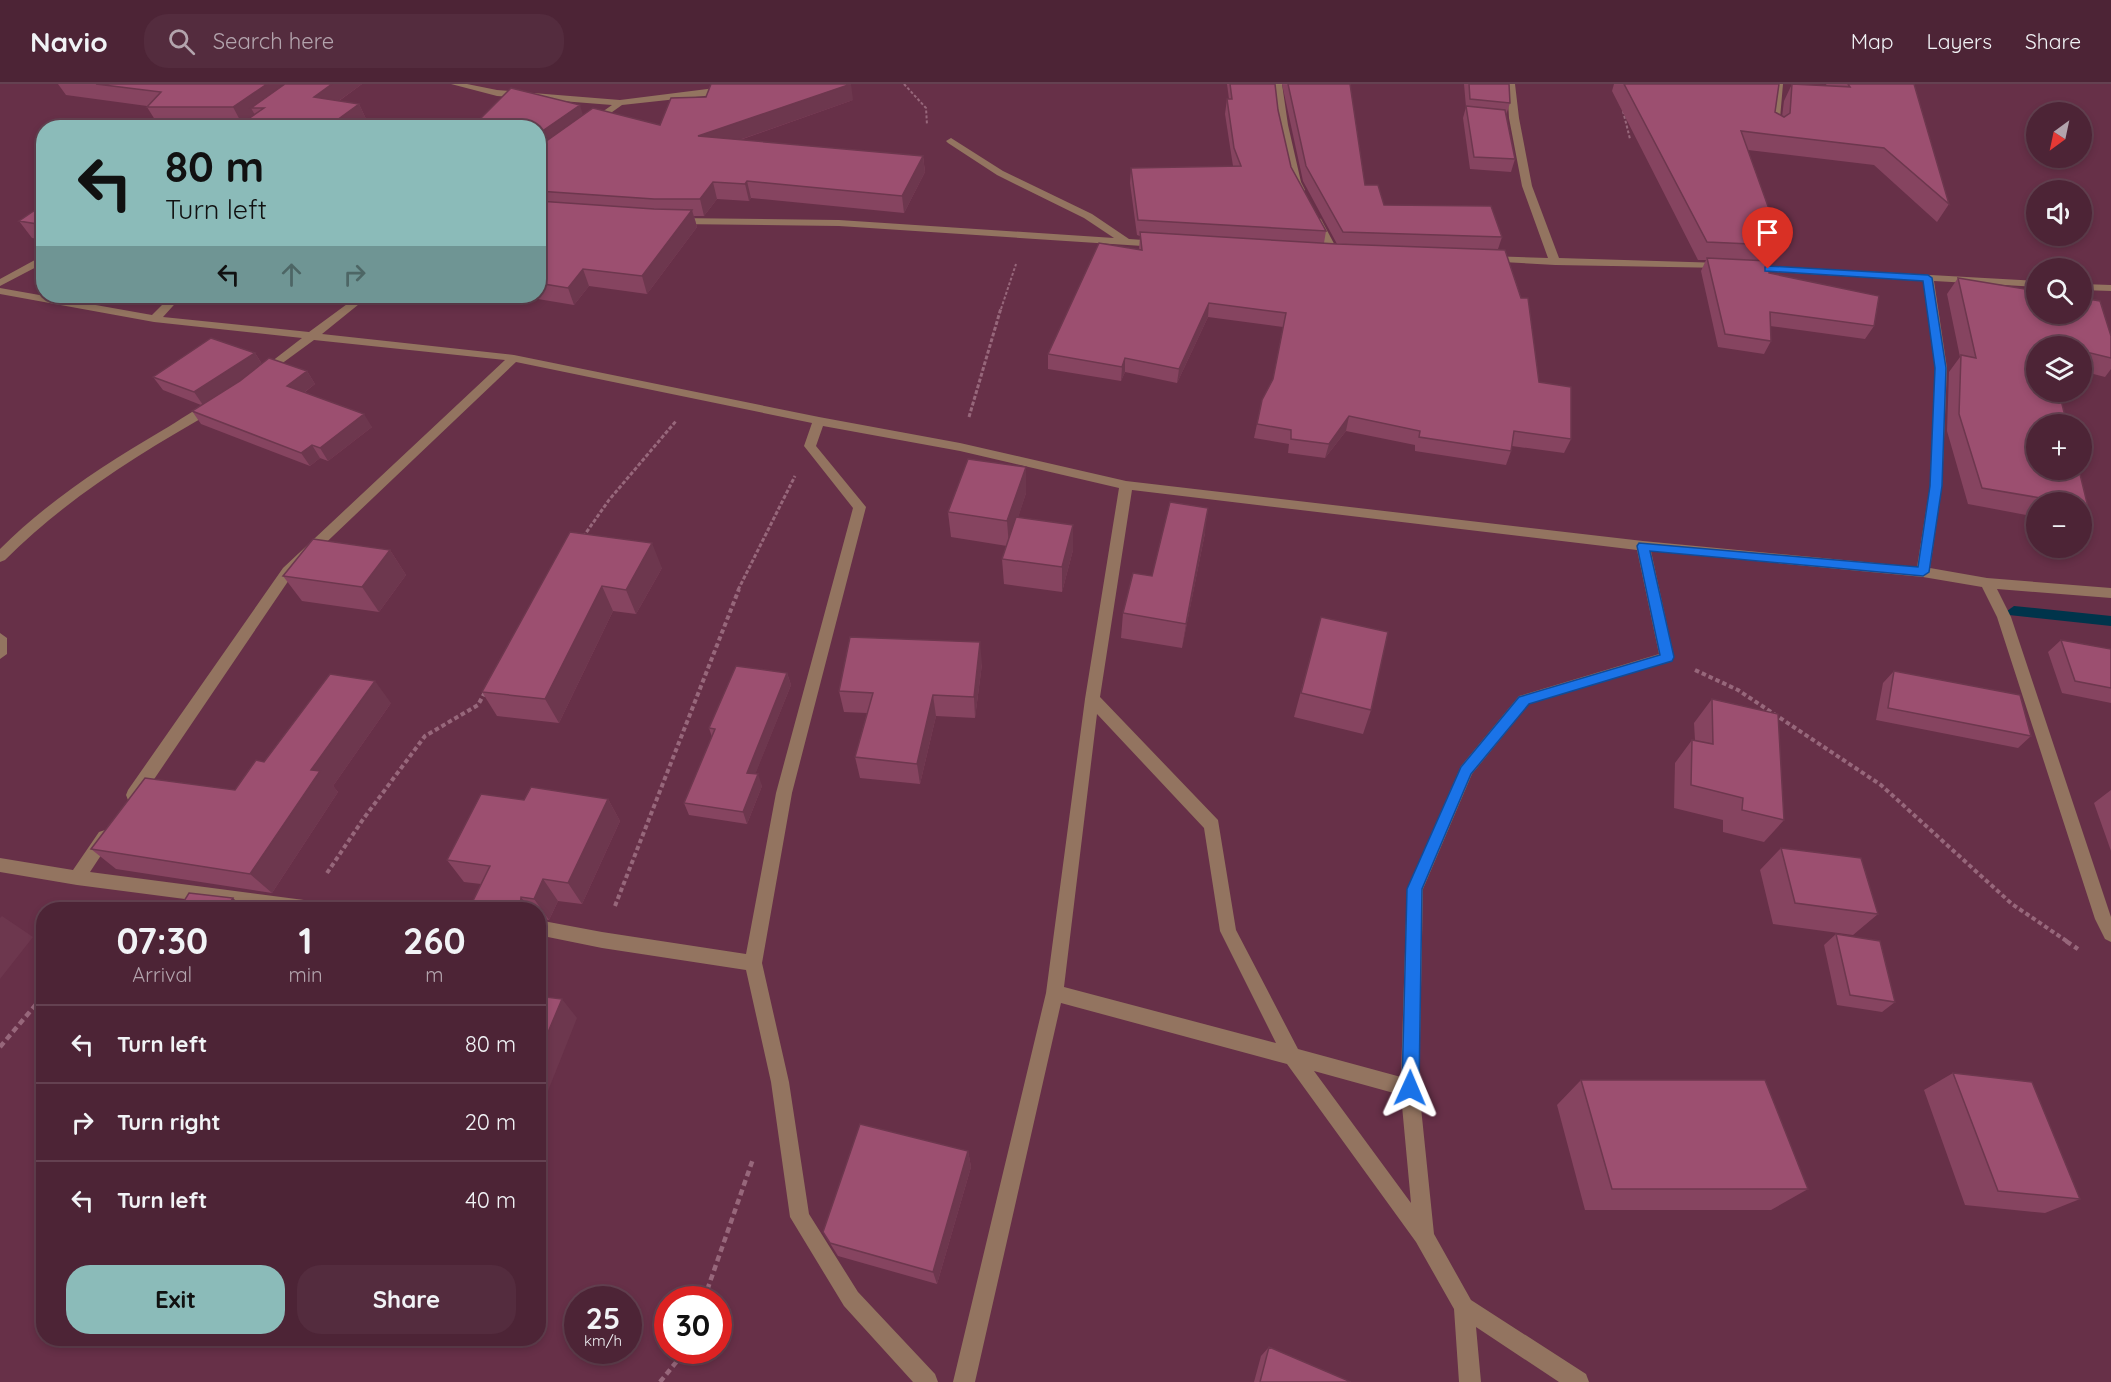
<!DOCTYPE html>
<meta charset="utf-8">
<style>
body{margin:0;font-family:Quicksand,sans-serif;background:#542c3e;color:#f1f3f6;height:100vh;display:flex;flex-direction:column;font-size:22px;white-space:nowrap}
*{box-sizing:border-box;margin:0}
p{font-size:20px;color:#b3a4ad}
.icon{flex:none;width:33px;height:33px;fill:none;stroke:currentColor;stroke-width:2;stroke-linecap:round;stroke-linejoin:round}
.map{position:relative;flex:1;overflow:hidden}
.side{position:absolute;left:36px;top:818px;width:510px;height:444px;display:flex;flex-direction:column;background:#4d2436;border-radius:24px;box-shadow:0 3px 9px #0003,0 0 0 2px #644151}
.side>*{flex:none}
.guide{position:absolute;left:36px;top:36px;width:510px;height:183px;border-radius:24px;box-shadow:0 3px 9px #0003,0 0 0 2px #644151;background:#8bbbb9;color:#111;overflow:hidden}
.needle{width:39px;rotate:213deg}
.controls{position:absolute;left:2026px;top:18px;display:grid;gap:12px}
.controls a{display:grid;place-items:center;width:66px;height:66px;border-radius:50%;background:#4d2436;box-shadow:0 3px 9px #0003,0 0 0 2px #644151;font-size:30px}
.speed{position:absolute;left:564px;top:1202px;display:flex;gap:12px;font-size:30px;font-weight:700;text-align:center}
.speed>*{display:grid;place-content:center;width:78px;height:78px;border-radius:50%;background:#4d2436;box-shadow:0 3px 9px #0003,0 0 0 2px #644151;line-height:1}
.speed small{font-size:15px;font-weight:400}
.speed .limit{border:9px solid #d22;background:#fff;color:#111}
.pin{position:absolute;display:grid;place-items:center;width:51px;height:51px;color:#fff;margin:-62px -26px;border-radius:50% 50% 50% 0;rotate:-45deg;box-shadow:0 0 6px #0007}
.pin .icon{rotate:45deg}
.me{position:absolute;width:66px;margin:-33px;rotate:1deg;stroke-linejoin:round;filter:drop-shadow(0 0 4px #0008)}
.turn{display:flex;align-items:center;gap:21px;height:126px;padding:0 30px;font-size:27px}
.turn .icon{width:78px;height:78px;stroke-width:2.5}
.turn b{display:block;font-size:42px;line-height:51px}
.lanes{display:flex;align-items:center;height:57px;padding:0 30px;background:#0003;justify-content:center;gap:30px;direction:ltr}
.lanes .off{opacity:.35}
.eta{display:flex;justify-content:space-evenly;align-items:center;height:102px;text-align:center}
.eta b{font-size:36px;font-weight:700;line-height:42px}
.button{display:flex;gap:12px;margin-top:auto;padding:12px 30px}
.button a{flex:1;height:69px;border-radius:24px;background:#8bbbb9;color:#111;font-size:24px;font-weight:700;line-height:69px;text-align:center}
.button a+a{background:#542c3e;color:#f1f3f6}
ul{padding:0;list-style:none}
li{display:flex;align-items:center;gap:18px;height:78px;padding:0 30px;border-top:2px solid #644151}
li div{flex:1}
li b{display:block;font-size:22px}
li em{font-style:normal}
header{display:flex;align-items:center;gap:36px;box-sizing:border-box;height:84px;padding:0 30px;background:#4d2436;border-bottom:2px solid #644151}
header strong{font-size:28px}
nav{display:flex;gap:33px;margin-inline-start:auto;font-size:21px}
.search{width:420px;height:54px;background:#542c3e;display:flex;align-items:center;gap:15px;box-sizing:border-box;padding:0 21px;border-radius:24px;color:#b3a4ad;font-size:22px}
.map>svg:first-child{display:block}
</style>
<header>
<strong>Navio</strong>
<div class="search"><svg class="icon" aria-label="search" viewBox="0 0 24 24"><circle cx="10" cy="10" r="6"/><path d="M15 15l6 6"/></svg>Search here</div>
<nav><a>Map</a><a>Layers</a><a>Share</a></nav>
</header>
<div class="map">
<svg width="2111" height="1298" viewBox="0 0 2111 1298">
<rect width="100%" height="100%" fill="#673048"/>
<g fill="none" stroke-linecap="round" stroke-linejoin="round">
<path fill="#00344b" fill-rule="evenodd" d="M2014,522L2111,532V542L2009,531L2007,527Z"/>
<path stroke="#97677b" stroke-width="2" stroke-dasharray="3 2" stroke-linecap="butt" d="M904,0L926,24L927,41
M1623,27L1630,55
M1001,225L1016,180"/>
<path stroke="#97677b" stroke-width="3" stroke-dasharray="4 2" stroke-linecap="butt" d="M969,333L1001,224
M583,453L609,416L676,337
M738,506L795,392"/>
<path stroke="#97677b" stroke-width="4" stroke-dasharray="4.5 3" stroke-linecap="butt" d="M1695,586L1738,606L1881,701L2012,820L2068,858
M327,789L364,734L425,652L478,621L485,608
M615,822L739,505"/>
<path stroke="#97677b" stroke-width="4.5" stroke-dasharray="6 4" stroke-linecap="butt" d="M2066,857L2078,865
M0,963L44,911
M704,1215L753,1075
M660,1298L686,1266"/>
<path fill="#937460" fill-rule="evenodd" d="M451,0H467L497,6L620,16L747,0H766L723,10L622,21L591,43L586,40L588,38L612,21L497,12Z
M1274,0H1282L1288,41L1301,98L1305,106L1303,108H1297C1281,82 1277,30 1274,0Z
M1507,0H1515L1519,34L1532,102L1559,174L1722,179L1726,180V184L1555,181L1484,177V173L1488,172L1548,174L1522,102L1509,34Z
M1775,0H1783L1779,46L1774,49L1769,46Z
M951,54L1003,87L1092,130L1129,155L1158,157L1163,160L1158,163L839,142L676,140L671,137L676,134L839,136L1114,154L1084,134L997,91L948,59L946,57Z
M1316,132L1321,135L1339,169L1338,171L1329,169L1311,135Z
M44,171V179L0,202V195Z
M1749,181L2037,197V203L1934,197L1947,284L1942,402L1930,484L1987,494L2111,504V514L1997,505L2011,533L2111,833V858L2105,855L2095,835L1997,533L1982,503L1923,493L1651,467L1674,573L1672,577L1529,620L1472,690L1423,805L1419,1004L1434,1150L1471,1216L1586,1290L1589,1298H1559L1476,1243L1481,1298H1459L1454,1225L1416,1158L1287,980L1061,919L975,1298H953L1046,909L1085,615L1119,404L960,367L823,342L816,362L866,423L792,709L762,879L789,998L809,1130L858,1208L935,1290L938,1298H913L844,1222L790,1133L771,998L746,886L602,864L538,851V836L602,848L746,870L776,709L853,424L804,362L812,339L516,278L293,490L140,716L134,717L128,716L126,711L128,706L283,484L505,276L314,256L262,294L258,292V288L302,254L154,238L0,210V204L152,231L171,212H182L163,233L309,248L358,212H369L322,250L514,271L819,333L960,359L1126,397L1643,457L1917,483L1930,402L1935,284L1923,197L1745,186V182ZM1132,406L1637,466L1659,570L1519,612L1461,682L1407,805L1401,993L1298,965L1236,846L1218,736L1100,613ZM1097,630L1204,744L1220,847L1276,959L1064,903ZM1314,987L1401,1011L1411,1119Z
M2082,200L2111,201V207L2082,206Z
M212,319L216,320V326C140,369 67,414 5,476L0,478V465C48,417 105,380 163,346C179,337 195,324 212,319Z
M0,549L7,554V570L0,575Z
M105,746L111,748L113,753L90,788L304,816L346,818L352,820L354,825H262L77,801L0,788V774L73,786L99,748Z"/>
</g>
<path fill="#864460" d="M58,0H362L339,17L359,20L367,37L240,40L157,39L147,23V22L66,11Z
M1227,0H1275L1278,26L1291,83L1326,147L1324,159L1337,160L1303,97L1282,0H1350L1365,101L1384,121L1502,153L1498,165L1539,298L1571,355L1564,369L1512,362L1511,367L1506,381L1415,367V361L1346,347L1325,374L1288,369L1289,360L1254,354L1257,340L1273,295L1283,243L1208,233L1177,299L1125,288L1121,297L1048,285V270L1139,165L1140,152L1137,151L1130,99L1131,84L1233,82L1225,30L1227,15H1229Z
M1464,0H1509L1510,19L1506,31L1515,75L1511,88L1470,85L1463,34L1466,23Z
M1614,0H1779L1775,28L1782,33L1784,17L1792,0L1827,2L1826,0H1914L1949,120L1937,138L1874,81L1748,66L1773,161L1764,177L1769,189L1874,242L1865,255L1770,242L1771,257L1764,270L1718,263L1701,187L1706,176H1698L1612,7Z
M853,16L740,56L923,72L925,88L904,129L751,114L749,117L717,115L704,132H694L697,143L647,210L589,202L574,221L520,212H538V44L583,31L660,41Z
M44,120V156L32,154L19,137Z
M1958,194L2111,252V285L2105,293L2082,287V262H2037L2088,423L2082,430V418H2037V433L1968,420L1947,347L1949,288L1960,273L1947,210Z
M255,269L262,280L307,287L315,300L305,308L372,343L328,377L320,374L310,382L201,340L192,327L201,321L163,306L153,293Z
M1026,409L1018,433L1073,441V466L1062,508L1004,500L1002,475L1007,462L951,453L948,428Z
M570,448L662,484L636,530L613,527L559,639L497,632L482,608Z
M1205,449L1182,564L1121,554L1123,529L1152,492Z
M390,466L406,491L379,528L302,517L283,492Z
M1321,533L1371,626L1363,650L1294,633Z
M2061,556L2111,565V619L2062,609L2048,568Z
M982,580L975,634L936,632L920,700L860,694L855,673L867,629L844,628L839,607Z
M1894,587L2031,652L2018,664L1876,636L1883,599Z
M787,589L791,601L755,690L762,702L747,740L689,731L684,719L712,653L709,644Z
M1712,615L1784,736L1764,758L1723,748V736L1674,724L1675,679L1692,656H1695L1694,639Z
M391,619L333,702L338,708L272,809L116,785L91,765L235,706L264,678Z
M2111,706V767L2094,719Z
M608,715L620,737L582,820L558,817L549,836L538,835V825H469L481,800L464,798L447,776L524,716Z
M1781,764L1878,830L1853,851L1773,840L1760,786Z
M1836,850L1895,918L1882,928L1837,921L1824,861Z
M1953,989L2080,1115L2045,1129L1965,1121L1924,1006Z
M1581,996L1808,1105L1771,1126H1585L1557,1021Z
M968,1067L971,1083L937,1200L838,1172L823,1148Z
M1269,1263L1351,1298H1254L1261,1272Z"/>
<path fill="#6d374e" d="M267,0H299L264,24H251L255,31L242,40L233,23Z
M332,0H362L322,29L314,13Z
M851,0L853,16L702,69L698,52Z
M359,20L367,37L357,44H326Z
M580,21L585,38L538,71V50Z
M923,72L925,88L904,129L902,112Z
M747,97L751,114L749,117L745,100Z
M713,98L717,115L704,132L700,115Z
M692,126L697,143L647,210L642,192Z
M583,185L589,202L574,221L568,204Z
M1209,219L1208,233L1177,299L1179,285Z
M255,269L263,282L203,321L194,308Z
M1125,274V288L1121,297L1122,283Z
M307,287L315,300L295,315L287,302Z
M364,330L372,343L328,377L320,364Z
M1349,332L1346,347L1325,374L1329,360Z
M312,361L320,374L310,382L301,369Z
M1026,383V409L1009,462L1007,437Z
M1208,424L1205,449L1182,564L1186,540Z
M1073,441V466L1062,508V483Z
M652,459L662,484L636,530L626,506Z
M390,466L406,491L379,528L362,503Z
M602,502L613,527L559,639L545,615Z
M980,558L982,580L975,634L974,613Z
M787,589L791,601L751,701L747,689Z
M375,597L391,619L333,702L338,708L272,809L250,790L311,686Z
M933,611L936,632L920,700L917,680Z
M758,690L762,702L747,740L743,728Z
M608,715L620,737L582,820L568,799Z
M543,795L558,817L549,836L534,815Z
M521,813L530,825H520Z
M233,814L245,825H226Z
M2,832L33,853L0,895V834Z
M538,850L541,854L538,860Z
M562,915L577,934L538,1032V972Z
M968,1067L971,1083L937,1200L933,1188Z"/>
<path fill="#9c4f70" stroke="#6d374e" stroke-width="1.5" d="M96,0H267L233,23H147L161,8Z
M285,0H332L314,13L359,20L326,44H235L264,24H251Z
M711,0H851L698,52L923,72L902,112L747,97L745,100L713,98L700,115H654L538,107V63L593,24L660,41L671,14L706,13Z
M1230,0H1275L1278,26L1291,83L1326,147L1138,136L1131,84L1241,82L1234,64L1227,15H1232Z
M1288,0H1350L1365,101H1378L1384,121L1491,122L1502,153L1343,148L1306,82Z
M1469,0H1509L1510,19L1470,15Z
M1624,0H1779L1775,28L1784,33L1790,29L1792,0L1850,3L1848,0H1914L1949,120L1884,64L1741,47L1774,139L1773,161L1707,158Z
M511,4L580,21L538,50V44H471Z
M1466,22L1505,26L1515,75L1474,73Z
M538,117L654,125L692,126L642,192L583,185L568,204L538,199Z
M44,120V141L19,137Z
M1140,148L1337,160L1505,166L1521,214H1528L1539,298L1571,303V355L1514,347L1511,367L1419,353L1420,347L1349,332L1329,360L1291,355V346L1257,340L1262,316L1273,295L1286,229L1209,219L1179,285L1125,274L1122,283L1048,270L1099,159L1142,166Z
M1707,174L1769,177V189L1879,212L1874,242L1770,228L1771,257L1725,250Z
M1958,194L2037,207V230H2082V214L2100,217L2111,252V274L2082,267V262H2065L2046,258L2047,262H2037V308H2059L2067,340H2037V386H2079L2088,423L2082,422V418H2064L1982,404L1959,330L1961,271L1976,274Z
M211,254L255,269L194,308L153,293Z
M269,274L307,287L287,302L364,330L320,364L312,361L301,369L192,327L240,297Z
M968,375L1026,383L1007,437L948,428Z
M1170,418L1208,424L1186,540L1123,529L1133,489L1152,492Z
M1016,433L1073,441L1062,483L1002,475Z
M570,448L652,459L626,506L602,502L545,615L482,608Z
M313,455L390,466L362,503L283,492Z
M1321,533L1388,548L1371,626L1301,609Z
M850,553L980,558L974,613L933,611L917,680L855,673L873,609L839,607Z
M2061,556L2111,565V604L2075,597Z
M736,582L787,589L747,689L758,690L743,728L684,719L715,645L709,644Z
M1894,587L2020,611L2031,652L1888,624Z
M330,590L375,597L311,686L320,687L250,790L91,765L145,694L235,706L256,676L264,678Z
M1712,615L1778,630L1784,736L1742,726L1743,714L1691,701L1692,656L1713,660Z
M531,703L608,715L568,799L543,795L534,815L521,813L520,825H469L490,782L447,776L481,710L524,716Z
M1781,764L1861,774L1878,830L1795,819Z
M189,809L233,814L226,825H179Z
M1836,850L1880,857L1895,918L1850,911Z
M538,912L562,915L538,972Z
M1953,989L2032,998L2080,1115L1998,1107Z
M1581,996H1765L1808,1105H1612Z
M860,1040L968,1067L933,1188L830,1159L823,1148Z
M1269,1263L1351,1298H1260Z"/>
<path fill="#1a73e8" stroke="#114b97" stroke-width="1.5" d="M1768,182L1928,191L1932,194L1946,284L1942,402L1929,488L1923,492L1650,467L1674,573L1672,577L1529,620L1471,690L1422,805L1419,1004L1416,1010L1410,1012L1405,1010L1402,1004L1407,805L1461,683L1519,613L1660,571L1637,462L1639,459L1918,483L1930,402L1935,284L1923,197L1765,187V183Z"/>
</svg>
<div class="controls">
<a><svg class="needle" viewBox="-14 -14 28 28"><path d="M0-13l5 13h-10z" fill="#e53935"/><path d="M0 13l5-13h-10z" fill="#b3a4ad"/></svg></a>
<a><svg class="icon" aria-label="sound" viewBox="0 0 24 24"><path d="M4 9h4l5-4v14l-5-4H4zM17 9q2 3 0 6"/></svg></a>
<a><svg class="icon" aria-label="search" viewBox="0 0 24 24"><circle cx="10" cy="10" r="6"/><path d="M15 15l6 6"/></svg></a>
<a><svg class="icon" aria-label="layers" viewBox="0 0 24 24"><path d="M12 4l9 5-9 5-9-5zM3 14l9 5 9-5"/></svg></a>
<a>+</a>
<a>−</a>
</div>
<div class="speed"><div>25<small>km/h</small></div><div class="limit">30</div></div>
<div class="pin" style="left:1768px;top:185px;background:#d93025"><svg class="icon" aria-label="arrive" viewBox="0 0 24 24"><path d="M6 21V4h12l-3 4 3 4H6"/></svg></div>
<svg class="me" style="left:1410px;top:1004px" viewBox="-20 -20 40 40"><path d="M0-17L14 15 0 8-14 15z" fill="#1a73e8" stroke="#fff" stroke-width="4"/></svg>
<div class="guide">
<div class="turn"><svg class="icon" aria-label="left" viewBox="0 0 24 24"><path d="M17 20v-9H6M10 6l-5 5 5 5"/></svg><div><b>80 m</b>Turn left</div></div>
<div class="lanes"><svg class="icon" aria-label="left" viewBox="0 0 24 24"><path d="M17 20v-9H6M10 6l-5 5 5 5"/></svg><svg class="icon off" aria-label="ahead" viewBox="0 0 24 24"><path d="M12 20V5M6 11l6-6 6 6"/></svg><svg class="icon off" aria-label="right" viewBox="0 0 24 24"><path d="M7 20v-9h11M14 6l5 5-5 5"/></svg></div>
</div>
<section class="side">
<div class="eta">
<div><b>07:30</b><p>Arrival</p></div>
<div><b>1</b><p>min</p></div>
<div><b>260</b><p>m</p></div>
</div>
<ul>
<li><svg class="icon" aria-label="left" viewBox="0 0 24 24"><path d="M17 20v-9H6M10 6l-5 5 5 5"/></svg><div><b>Turn left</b></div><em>80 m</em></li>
<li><svg class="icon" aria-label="right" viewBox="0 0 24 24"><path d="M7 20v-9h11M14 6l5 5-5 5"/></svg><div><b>Turn right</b></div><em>20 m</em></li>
<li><svg class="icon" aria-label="left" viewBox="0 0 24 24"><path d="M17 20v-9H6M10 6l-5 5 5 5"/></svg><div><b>Turn left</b></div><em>40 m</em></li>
</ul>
<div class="button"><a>Exit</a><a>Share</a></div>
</section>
</div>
